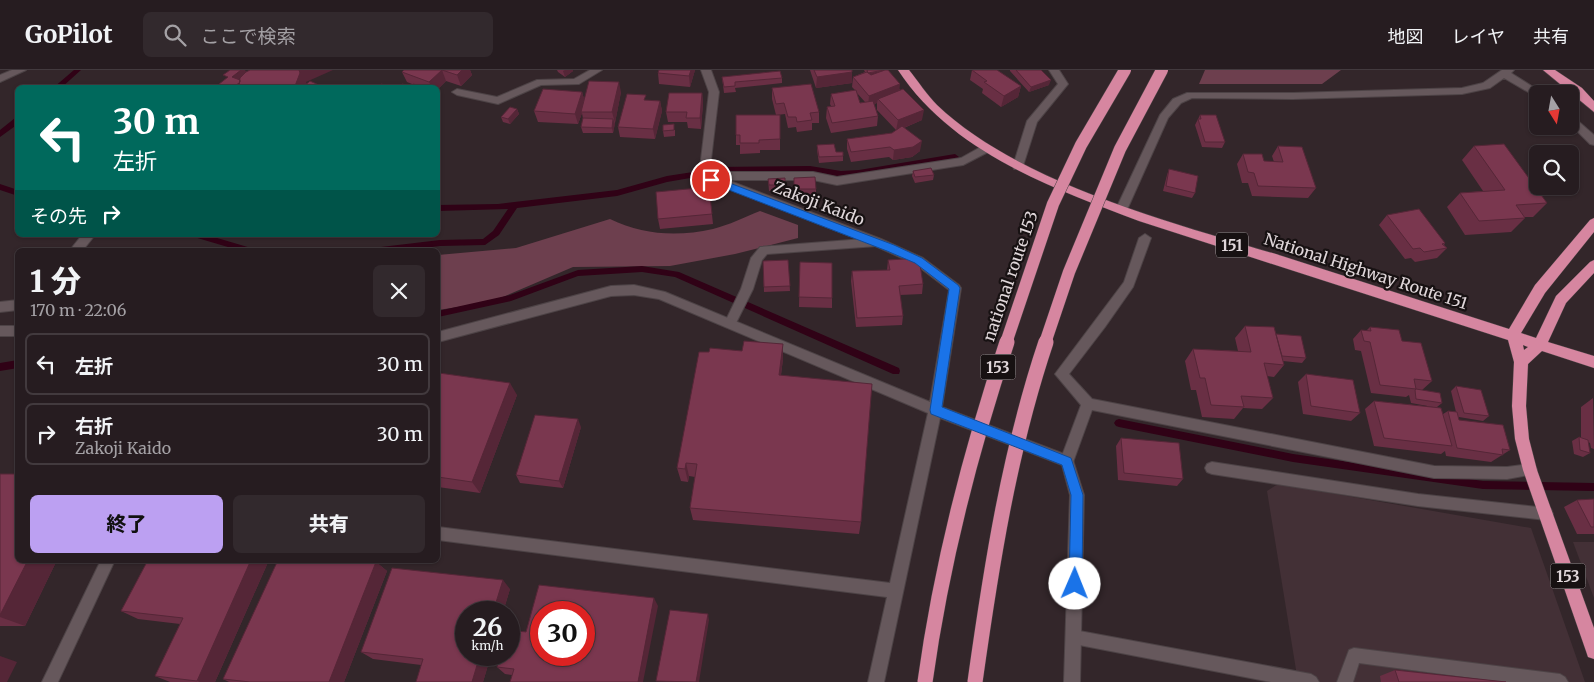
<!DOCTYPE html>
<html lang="ja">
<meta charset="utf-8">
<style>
body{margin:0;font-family:Merriweather,"Noto Sans JP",serif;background:#32292d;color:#f1f3f6;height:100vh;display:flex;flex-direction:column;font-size:19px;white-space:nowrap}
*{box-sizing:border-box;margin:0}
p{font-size:16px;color:#a4a1a5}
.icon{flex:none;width:28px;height:28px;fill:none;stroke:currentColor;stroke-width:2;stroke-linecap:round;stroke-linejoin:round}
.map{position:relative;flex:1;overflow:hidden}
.panel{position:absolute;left:15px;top:178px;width:425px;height:315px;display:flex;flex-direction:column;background:#261c20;border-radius:8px;box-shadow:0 1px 4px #0004,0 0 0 1px #423a3e}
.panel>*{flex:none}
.top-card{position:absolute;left:15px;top:15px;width:425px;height:152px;border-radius:8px;box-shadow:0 1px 4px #0004,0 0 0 1px #423a3e;background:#00695c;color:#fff;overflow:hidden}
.needle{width:32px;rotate:169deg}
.tools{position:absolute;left:1529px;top:15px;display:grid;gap:10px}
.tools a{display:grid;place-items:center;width:50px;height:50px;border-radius:8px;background:#261c20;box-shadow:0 1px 4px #0004,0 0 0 1px #423a3e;font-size:25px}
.speed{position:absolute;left:455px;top:531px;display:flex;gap:10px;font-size:25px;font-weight:700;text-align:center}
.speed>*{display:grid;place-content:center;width:65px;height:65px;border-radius:50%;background:#261c20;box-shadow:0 1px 4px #0004,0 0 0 1px #423a3e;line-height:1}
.speed small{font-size:12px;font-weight:400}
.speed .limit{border:8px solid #d22;background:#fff;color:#111}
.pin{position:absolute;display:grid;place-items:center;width:42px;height:42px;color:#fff;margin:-21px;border:2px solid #fff;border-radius:50%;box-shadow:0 1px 5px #0007}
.me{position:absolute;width:55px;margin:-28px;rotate:1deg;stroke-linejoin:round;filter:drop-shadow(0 0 4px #0008)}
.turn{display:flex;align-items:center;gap:18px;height:105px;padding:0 15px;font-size:22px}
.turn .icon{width:65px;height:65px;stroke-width:2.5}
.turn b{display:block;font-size:35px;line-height:42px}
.then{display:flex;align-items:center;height:48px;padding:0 15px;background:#0003;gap:10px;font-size:19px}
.round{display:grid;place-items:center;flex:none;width:52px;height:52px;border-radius:8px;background:#32292d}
.summary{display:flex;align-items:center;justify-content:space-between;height:85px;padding:0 15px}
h1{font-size:30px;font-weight:800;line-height:38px}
.action{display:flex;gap:10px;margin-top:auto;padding:10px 15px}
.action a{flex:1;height:58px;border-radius:8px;background:#bca0f2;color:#111;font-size:20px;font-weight:800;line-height:58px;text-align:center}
.action a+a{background:#32292d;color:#f1f3f6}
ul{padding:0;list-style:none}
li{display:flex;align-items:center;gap:15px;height:62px;margin:0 10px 8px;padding:0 5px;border:2px solid #423a3e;border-radius:8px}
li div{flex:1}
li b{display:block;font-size:19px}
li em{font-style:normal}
header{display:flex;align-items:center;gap:30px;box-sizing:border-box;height:70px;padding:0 25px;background:#261c20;border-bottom:1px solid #423a3e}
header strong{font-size:24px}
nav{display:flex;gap:28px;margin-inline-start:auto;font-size:18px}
.search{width:350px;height:45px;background:#32292d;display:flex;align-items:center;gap:12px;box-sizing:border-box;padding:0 18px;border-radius:8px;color:#a4a1a5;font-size:19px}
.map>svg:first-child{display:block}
</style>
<header>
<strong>GoPilot</strong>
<div class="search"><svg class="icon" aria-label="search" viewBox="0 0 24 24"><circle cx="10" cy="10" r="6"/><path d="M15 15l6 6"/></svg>ここで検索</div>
<nav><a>地図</a><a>レイヤ</a><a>共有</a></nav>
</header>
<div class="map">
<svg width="1594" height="612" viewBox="0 0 1594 612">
<rect width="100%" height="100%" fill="#33262a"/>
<path fill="#433036" d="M1278,414L1531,458L1585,612H1298L1267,421Z
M1573,472H1594V528Z"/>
<path fill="#6d3f4e" d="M1205,0H1341L1322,14H1199Z
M760,141L798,155V168L735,184L670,196L573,197L491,232L438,240V185L516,178L610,149C643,165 677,167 713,159C729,155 745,147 760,141Z"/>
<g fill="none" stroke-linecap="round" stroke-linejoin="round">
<path fill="#300216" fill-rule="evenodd" d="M74,0H81L61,18H53Z
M15,48H18V54L0,67V60Z
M955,84L959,87L958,89L859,106L841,107L810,102L715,103L711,100L715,97L810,96L841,101L859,100Z
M693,102L697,105L696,107L667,112L617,126L517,138L499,165L485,175L440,176L407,180H377L381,177L440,170L483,169L493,161L508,139L438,141V135L498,134L617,120L667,106Z
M0,114L18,120V126L0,120Z
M193,165H207L251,178L252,180H238L194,167Z
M642,196L679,202L899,298L900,301L899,304H893L675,207L642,202L578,206L511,231L438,247V241L510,225L578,200Z
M18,290V298L0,301V293Z
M1119,349L1293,384L1483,411L1594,413V421L1483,419L1293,392L1119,357L1116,356L1114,353L1116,350Z"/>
<g stroke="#4d4346" stroke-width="2">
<path id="service" d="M590,0H602L579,14L541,15L498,34L457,25L452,22L457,19L497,27L537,10L574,9Z
M1049,0H1059L1068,14L1037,52L1022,99H1014L1013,96L1027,51L1058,14Z
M986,74L991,78L990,81L963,95L837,115L813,110H707L702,106L707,102H813L837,107L961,88Z
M1145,164L1151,168L1133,217L1105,257L1069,304L1092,329L1434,396L1507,397L1530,394L1535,396L1537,400L1535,404L1507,409L1434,408L1092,340L1072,395L1067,397L1062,395L1060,391L1081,335L1055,304L1124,212L1139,168Z
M82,165H95L83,180H70Z
M877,168L883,172L877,176L767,184L762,190L753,219L735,255H727L725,252L741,219L751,188L760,177Z
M18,230V240L0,242V232Z
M1212,392L1418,424L1546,438L1551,439L1553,444L1551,449L1546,450L1418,436L1212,404L1207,402L1205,398L1207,394Z
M1074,560L1311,604L1316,607L1319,612H1271L1074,574L1069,572L1067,567L1069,562Z
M1354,578L1560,604L1565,607L1568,612H1502L1359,593L1353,612H1337L1349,580Z"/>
</g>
<g stroke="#4d4346" stroke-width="2">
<path id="minor" d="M12,0H26L0,12V5Z
M701,0H711L719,22L710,98L712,104L881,169L923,188L959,215L961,218L942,337L1072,387L1084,425L1080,612H1064L1070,425L1062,395L940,348L884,612H868L887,527L438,470V457L890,513L928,343L659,229L634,225L611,226L438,272V262L611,216L634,215L665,222L930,332L949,220L915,194L873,175L703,109L700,98L709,22Z
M1502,0H1514L1511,3L1544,24H1538V27L1535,26L1504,8L1490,18L1462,24L1293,29L1192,28L1181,33L1168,48L1126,142H1118L1116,139L1160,45L1173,29L1187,23H1293L1462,18L1483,13Z
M1570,44L1594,65V75L1590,74L1570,54Z
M0,256H18V266H0Z
M101,490H115L58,612H42Z"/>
</g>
<g stroke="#4d4346" stroke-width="1">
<path id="trunk" d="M898,0H909C918,11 927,25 937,35C1020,114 1174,153 1282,186C1358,210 1433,235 1509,259L1535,215L1590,150L1594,148V162L1545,223L1521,263L1536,268L1556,226L1590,192L1594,190V203L1566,233L1548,272L1594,286V298L1542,281L1528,294L1526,336L1529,369L1537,400L1594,558V589L1588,587L1586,581L1523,400L1515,369L1512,336L1514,292L1508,270L1139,151C1050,117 952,82 898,0ZM1523,275L1528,277L1524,280Z
M1543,0H1555L1582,18L1594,31V42Z"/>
</g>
<use href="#service" fill="#66585c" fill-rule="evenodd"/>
<use href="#minor" fill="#66585c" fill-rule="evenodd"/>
<use href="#trunk" fill="#d686a0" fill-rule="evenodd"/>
<g stroke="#4d4346" stroke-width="13" stroke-linecap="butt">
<path id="trunk-bridge-far1" d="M1006,273L1053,134L1081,75L1125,0
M1045,273L1069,202L1120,79L1162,0"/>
</g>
<g stroke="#4d4346" stroke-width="16" stroke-linecap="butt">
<path id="trunk-bridge" d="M925,612C941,496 970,383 1007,272
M975,612C991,498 1009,382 1046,272"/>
</g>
<use href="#trunk-bridge-far1" stroke="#d686a0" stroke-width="12"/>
<use href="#trunk-bridge" stroke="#d686a0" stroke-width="15"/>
</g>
<path fill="#692f44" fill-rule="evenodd" d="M404,0H470L472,5L461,16L446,11L438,19V18H399L411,16L412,14L407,12L402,2Z
M557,0H573V1L565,7L558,2Z
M695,0L690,17L659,14L658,3Z
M810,0H852V13L816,18Z
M864,0H888L900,20L922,50L904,58L920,81L912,87L893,90L889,87L851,92L847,79V69L892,63L896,60L877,40V33L874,34L878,46L877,56L831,63L826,48L827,37L831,36L830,34L831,24L855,20L852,17L853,7L865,2ZM857,23L865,32L860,33Z
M972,0L1021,16L1018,27L1001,37L982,23L983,19L970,10Z
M1010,0H1041L1049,15L1029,22L1010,1Z
M722,7L782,8V13L735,18L736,22L724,23Z
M772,18L819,42V53H812V60L797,62L796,57L788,58L785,44L777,45H780V80H760V83L740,84V75H736V65L776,45L772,29Z
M582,22L584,29L621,22L613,63H583L581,57L583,49L582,43L578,54L538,52L534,41Z
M702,23L703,33L701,59L688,58L687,52H668L666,42Z
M647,30L660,31L662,41L655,69L620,67L618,57Z
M517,39L519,44L510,54L503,52L501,47Z
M1200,45L1225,72L1222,78L1202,77L1195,55Z
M675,60V66L664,67L663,61Z
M817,75L843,86V91L819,93L817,80Z
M1278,76L1316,118L1308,128L1252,126L1248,113H1242L1237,94L1243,84L1264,91L1274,92L1272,86Z
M1474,76L1547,133L1533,147H1525V148L1511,162L1465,165L1447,137L1460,123L1483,121L1462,90Z
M1169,99L1195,123L1192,128L1163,121L1167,105Z
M913,101L934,105L933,110L915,113L912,106Z
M785,108V120L769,121L768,109Z
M794,108L816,119V124L794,125Z
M709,117L713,154L660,159L658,149Z
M1387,145L1445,173L1444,175L1447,178L1437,188L1415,192L1411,188L1405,189L1379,155Z
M788,190L790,221L764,222L763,191Z
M888,190L923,214L922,224L900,225L903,246L902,255L856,257L851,211L852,201L887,200Z
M800,192L832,228V238L799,237Z
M1245,256L1276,264L1306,288L1302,293L1283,291L1284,295L1274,307L1267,306L1273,328L1262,339L1243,338L1234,349L1202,347L1196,320H1191L1185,291L1193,279L1238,281L1235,268Z
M1370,257L1402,271L1432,311L1422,320L1442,333L1437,337L1443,344L1448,341L1456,342L1451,321L1456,316L1489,346L1483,351L1459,347V350L1510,380L1491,392L1446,386L1445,381L1441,384L1374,376L1365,339L1374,331L1433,337L1411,333L1409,325L1406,327L1371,323L1361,281L1355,280L1353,269L1361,260L1366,261Z
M783,289L781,305L861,452L859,464L693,450L690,438L695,407L689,406L688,412L681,411L677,398Z
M1306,304L1360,343L1351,351L1303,344L1298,312Z
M438,306L517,325L480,423L438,417Z
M1593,328L1594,379L1591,378L1590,373L1588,372L1590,383L1583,387L1574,384L1572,371L1579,367H1581V337Z
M581,357L563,418L520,413L516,405Z
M1121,368L1183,409L1177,416L1118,410L1116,376Z
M0,404L18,490H57L25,556H0Z
M1594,429V464H1577L1564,437L1577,430Z
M148,490H269L215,612H170L155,606L180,554L138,549L121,541Z
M376,492L387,501L344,612H229L223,609Z
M510,519L503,542H466V585H491L483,612L421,595L373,589L361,582Z
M658,536L512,605L505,604L497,597L526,562Z
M1395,600L1506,612H1381L1380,606Z"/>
<path fill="#552637" d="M241,0H245L247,3L235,12L232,7Z
M299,0H333L306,12L309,18H293Z
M442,0L446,11L438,19V18H432L429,12Z
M462,0H470L472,5L461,16L457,5Z
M565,0H573V1L565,7L563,1Z
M691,0H695L690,17L689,6Z
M885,1L868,9V3Z
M852,2V13L816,18L817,7Z
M1051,10L1049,15L1029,22L1031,17Z
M241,11L243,18H233Z
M619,12L621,22L615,53L612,42Z
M900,14L899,24L878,29L877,33L868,36L869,26Z
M1021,16L1018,27L1001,37L1004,26Z
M582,22L585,32L581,42L582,43L578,54L575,44Z
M702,23L703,33L701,59L700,48Z
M660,31L662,41L655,69L653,59Z
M517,39L519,44L510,54L508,49Z
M924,40L922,50L896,61L898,50Z
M613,49L615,54L613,63L612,58Z
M922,71L920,81L912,87L893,90L894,80Z
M783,274V289L779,319V305Z
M510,313L517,325L480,423L472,412Z
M578,349L581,357L563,418L559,411Z
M686,393L689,406L688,412L685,399Z
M28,490H57L25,556L0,547V545Z
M251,490H269L215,612H200L197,611Z
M376,492L387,501L344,612H329Z
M503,510L510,519L503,542H493Z
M654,528L658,536L643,612H638Z
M708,544L709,550L699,612H696Z
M480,585H491L483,612H472Z
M0,586L17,592L7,612H0Z"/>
<path fill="#7a374f" stroke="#552637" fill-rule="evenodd" d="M230,0H241L232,7L240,10V12L233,18H214L228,7L223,5Z
M250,0H299L300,3L295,16L293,18H239L240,8L246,2Z
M404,0H462L457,5L442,0L429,12L402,2Z
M659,0H691L689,6L658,3Z
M814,0H852V2L817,7Z
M867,0H884L868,3Z
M885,0H888L900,14L869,26L853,7L867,2L871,5Z
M972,0H997L1021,16L1004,26L984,12L987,11Z
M1016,0H1041L1051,10L1031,17Z
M780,1L782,8L735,12V16L724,17L722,7Z
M310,11L323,17L322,18H302Z
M589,11L619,12L612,42H581Z
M381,14L398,18H378Z
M402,14L411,16L413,14L425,17L424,18H399Z
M811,14L819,42L810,43L812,50L797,52L796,47H788L784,33L776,34L772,18Z
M161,15L168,18H158Z
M543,19L582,22L575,44L534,41Z
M903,19L924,40L898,50L878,29Z
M856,20L860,33L873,31L878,46L832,53L827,37L835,36L831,24Z
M669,23H702L700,48H686L687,42H666Z
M627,24L646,25L644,30L660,31L653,59L618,57Z
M510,37L517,39L508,49L501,47Z
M736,45H780V69L759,70V73H740V65H736Z
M1200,45H1216L1225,72H1205L1198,49H1201Z
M583,48L613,49L612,58L581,57Z
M674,54V60L663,61V55Z
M902,56L922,71L913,77L894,80L890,77L851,82L847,69L892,63Z
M834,74L836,82H843V86L819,87L817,75Z
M1504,74L1547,133L1516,135L1525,148L1479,151L1460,123L1505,120L1474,76Z
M1278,76L1302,77L1316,118L1258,116L1254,103L1248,102L1243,84H1262L1264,91L1283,92Z
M931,98L934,105L915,107L913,101Z
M1169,99L1198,106L1195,123L1166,116Z
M815,107L816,119H794V108Z
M785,108V115H769L768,109Z
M709,117L712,144L658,149L656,122Z
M1419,139L1445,173L1442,174L1447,178L1424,182L1420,178L1413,179L1387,145Z
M919,188L923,214L899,216L903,246L857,248L852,201L890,200L888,190Z
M788,190L790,216L764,217L763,191Z
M800,192L832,193V228L799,227Z
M1245,256L1274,257L1284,295L1264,293L1273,328L1241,326L1244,337L1211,335L1205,308H1200L1193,279L1251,282Z
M1370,257L1399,260L1402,271L1421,273L1432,311L1414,309L1416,319L1380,315L1370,272L1364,271L1361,260L1371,261Z
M1276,264L1301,266L1306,288L1282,286Z
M744,271L783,274L779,305L872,314L861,452L690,438L697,394L686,393L685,399L677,398L699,282H709L710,278L742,281Z
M439,303L510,313L472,412L438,407V306Z
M1306,304L1353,310L1360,343L1311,336Z
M1456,316L1481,320L1489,346L1464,343Z
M1416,319L1440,323L1442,333L1416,329L1415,320Z
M1374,331L1441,338L1452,376L1384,368Z
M1448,341L1457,342L1459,350L1503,355L1510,380L1502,379L1503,385L1457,378Z
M535,345L578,349L559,411L516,405Z
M1579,367L1588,370L1590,383L1580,380Z
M1121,368L1179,373L1183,409L1124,403Z
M0,404H18V490H28L0,545Z
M1594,429V457H1591L1577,430Z
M148,490H251L197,611L155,606L183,548L121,541Z
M278,490H359L376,492L329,612H250L223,609Z
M392,498L503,510L493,542H466V585H480L472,612H416L423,589L361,582Z
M539,515L654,528L638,612H510L514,599L497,597L501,585H509V560L526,562ZM541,542H584V585H541Z
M670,540L708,544L696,612L656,611Z
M1395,600L1506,612H1399Z"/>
<path fill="#1a73e8" stroke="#114b97" d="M711,106L894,175L922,188L958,215L960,218L942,337L1071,388L1083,425L1082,514L1080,518L1075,520L1071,518L1069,514L1071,425L1062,395L931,344L930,340L949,219L915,193L887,181L708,112L706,110Z"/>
<g text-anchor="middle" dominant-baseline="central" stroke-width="4.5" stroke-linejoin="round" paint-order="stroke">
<g fill="#171112" stroke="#a49c9e" stroke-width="1">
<rect x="1216" y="162.5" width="32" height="25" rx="4"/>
<rect x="980.5" y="284.5" width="35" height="25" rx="4"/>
<rect x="1550.5" y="493.5" width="35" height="25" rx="4"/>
</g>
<g font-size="15" font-weight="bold" fill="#e0d7da">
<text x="1232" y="175">151</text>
<text x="998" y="297">153</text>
<text x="1568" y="506">153</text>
</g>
<g font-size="16" fill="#e0d7da" stroke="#171112">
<text transform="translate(819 133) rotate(21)">Zakoji Kaido</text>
<text transform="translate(1366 201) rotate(18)">National Highway Route 151</text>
<text transform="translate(1010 206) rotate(-71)">national route 153</text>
</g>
</g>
</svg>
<div class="tools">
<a><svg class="needle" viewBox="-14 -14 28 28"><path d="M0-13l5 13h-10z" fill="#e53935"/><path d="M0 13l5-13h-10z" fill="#a4a1a5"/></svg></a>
<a><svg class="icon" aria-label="search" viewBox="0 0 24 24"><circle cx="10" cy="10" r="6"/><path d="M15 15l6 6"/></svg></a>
</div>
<div class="speed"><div>26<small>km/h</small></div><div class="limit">30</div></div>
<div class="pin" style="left:711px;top:110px;background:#d93025"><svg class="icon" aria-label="arrive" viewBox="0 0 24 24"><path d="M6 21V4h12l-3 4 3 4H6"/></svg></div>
<svg class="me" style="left:1075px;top:514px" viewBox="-20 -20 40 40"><circle r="19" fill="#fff"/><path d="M0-13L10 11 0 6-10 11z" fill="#1a73e8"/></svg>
<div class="top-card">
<div class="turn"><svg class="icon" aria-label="left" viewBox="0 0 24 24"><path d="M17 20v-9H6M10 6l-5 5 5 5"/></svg><div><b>30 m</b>左折</div></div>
<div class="then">その先<svg class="icon" aria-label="right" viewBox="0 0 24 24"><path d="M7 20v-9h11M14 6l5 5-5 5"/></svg></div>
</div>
<section class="panel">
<div class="summary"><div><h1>1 分</h1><p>170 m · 22:06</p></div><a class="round"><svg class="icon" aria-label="close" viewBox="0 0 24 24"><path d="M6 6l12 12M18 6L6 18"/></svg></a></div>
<ul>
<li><svg class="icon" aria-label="left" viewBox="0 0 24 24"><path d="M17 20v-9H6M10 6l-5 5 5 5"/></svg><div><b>左折</b></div><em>30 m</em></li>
<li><svg class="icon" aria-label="right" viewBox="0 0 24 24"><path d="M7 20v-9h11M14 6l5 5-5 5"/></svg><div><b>右折</b><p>Zakoji Kaido</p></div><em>30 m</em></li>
</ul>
<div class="action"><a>終了</a><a>共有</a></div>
</section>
</div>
